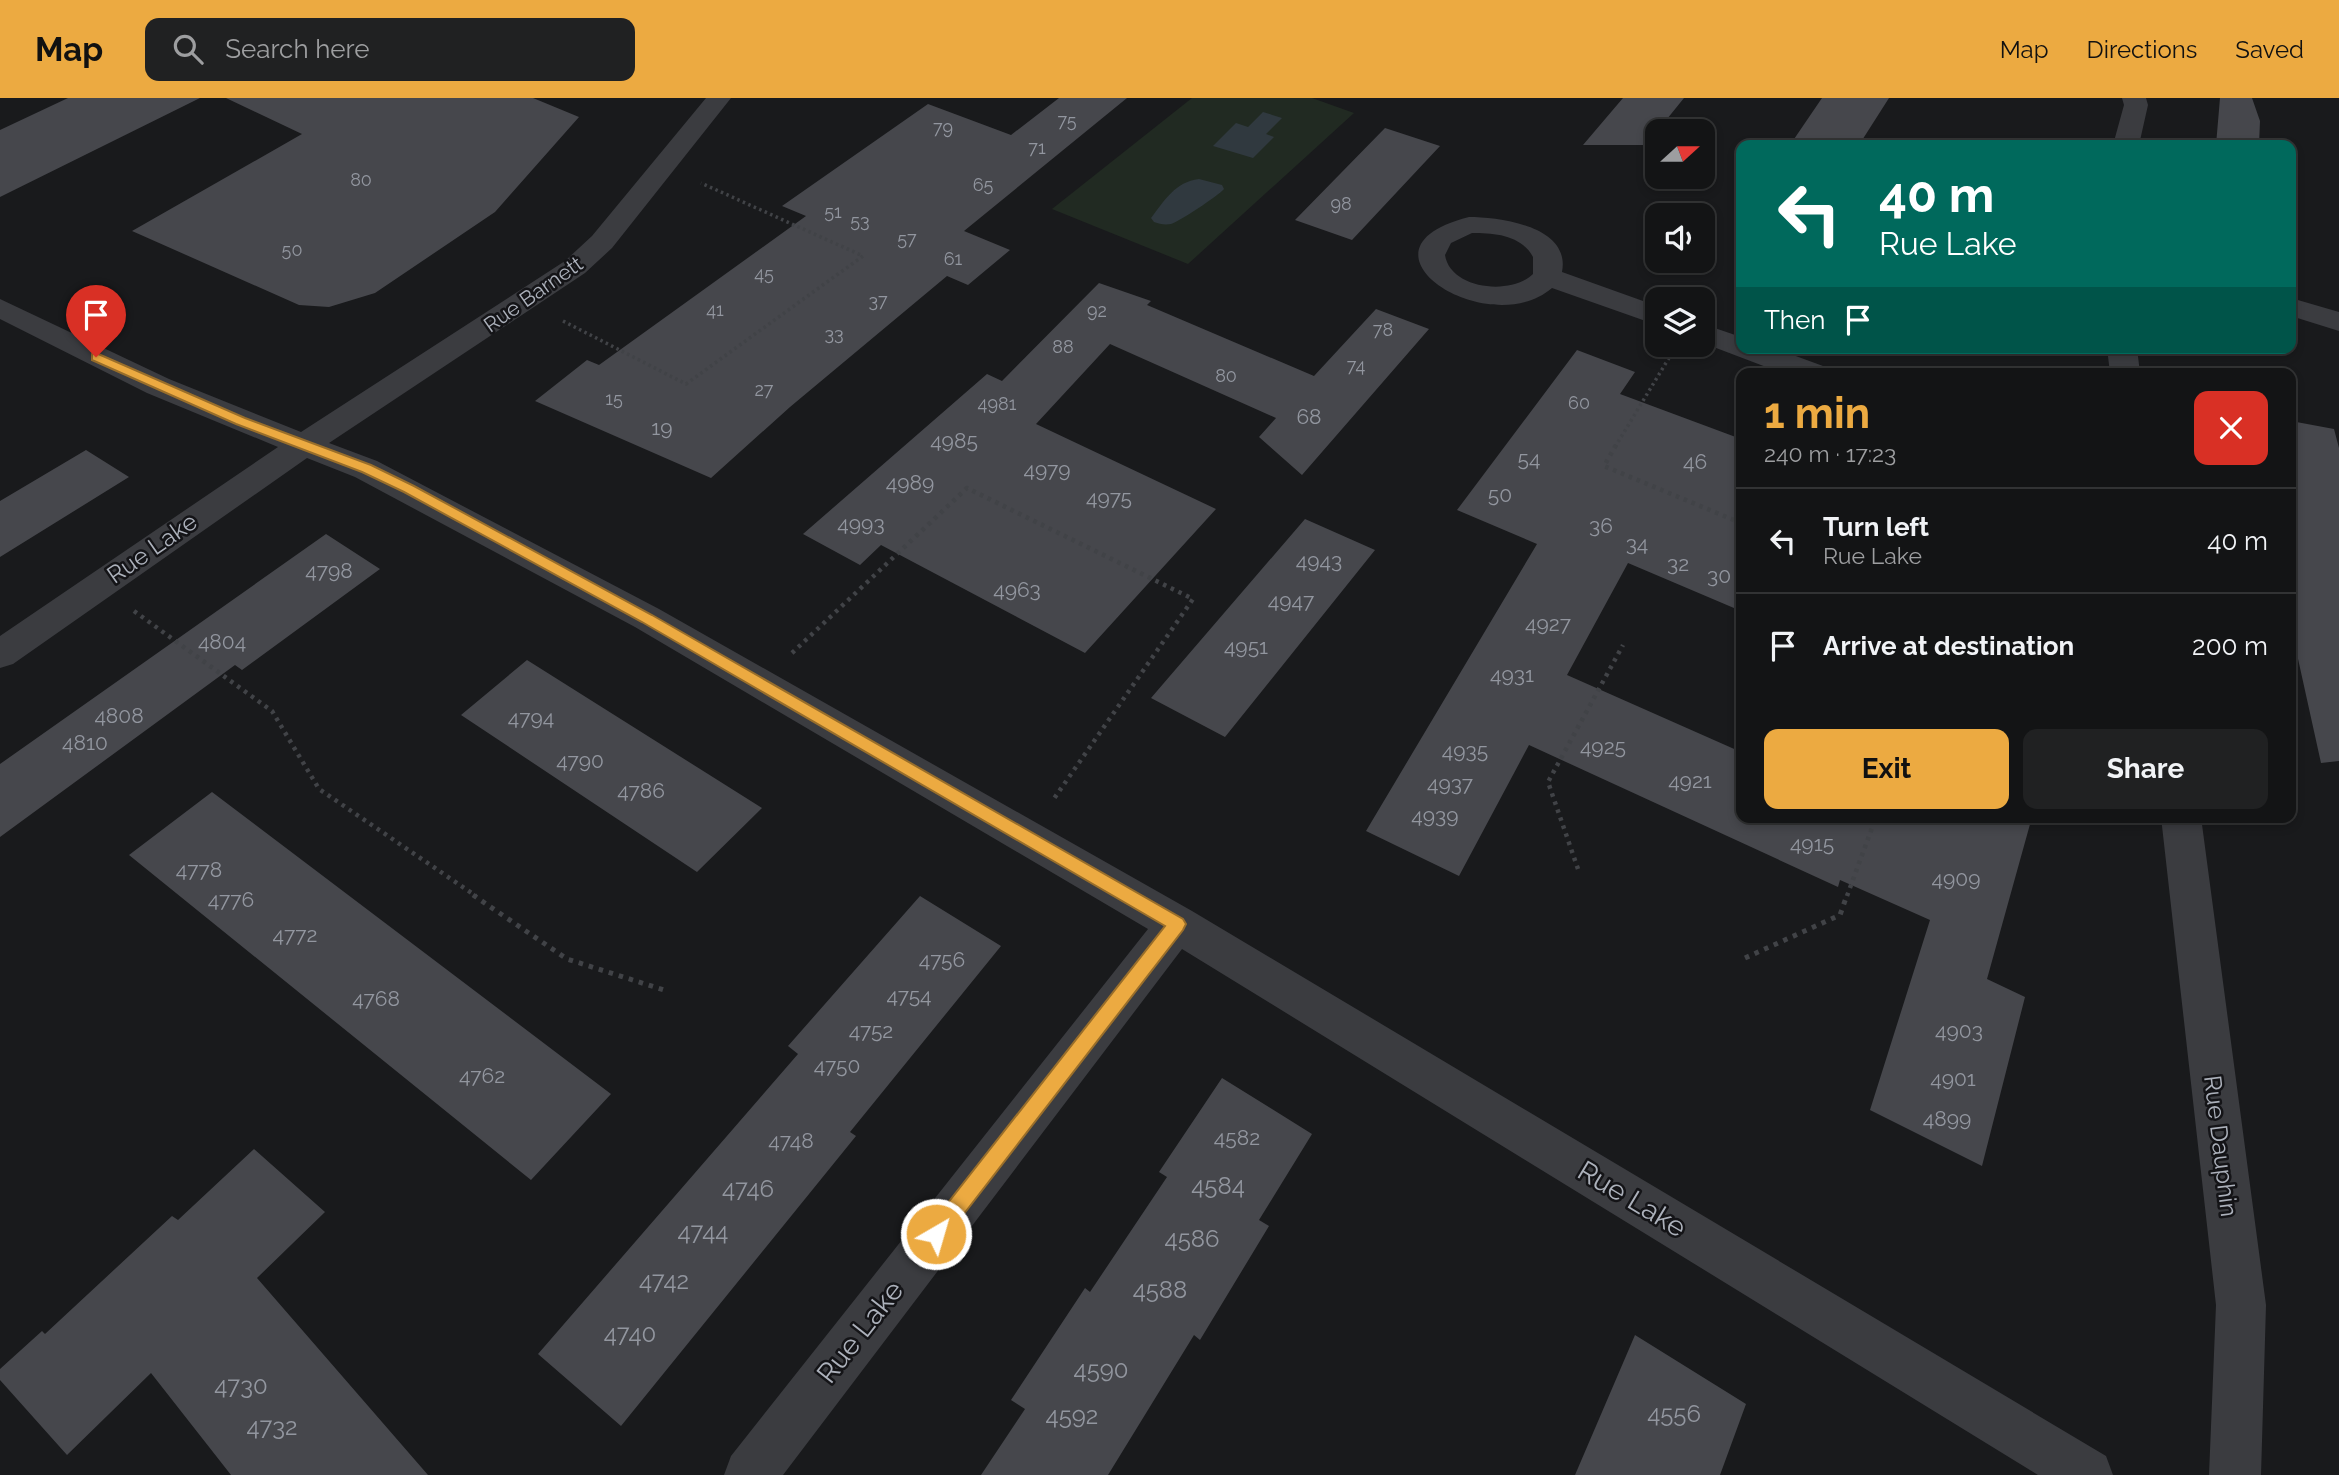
<!DOCTYPE html>
<meta charset="utf-8">
<style>
body{margin:0;font-family:Raleway,sans-serif;background:#202122;color:#f1f3f6;height:100vh;display:flex;flex-direction:column;font-size:26px;white-space:nowrap}
*{box-sizing:border-box;margin:0}
p{font-size:23px;color:#9d9ea0}
.icon{flex:none;width:38px;height:38px;fill:none;stroke:currentColor;stroke-width:2;stroke-linecap:round;stroke-linejoin:round}
.map{position:relative;flex:1;overflow:hidden}
.panel{position:absolute;left:1736px;top:270px;width:560px;height:455px;display:flex;flex-direction:column;background:#131415;border-radius:14px;box-shadow:0 4px 10px #0003,0 0 0 2px #323334}
.panel>*{flex:none}
.banner{position:absolute;left:1736px;top:42px;width:560px;height:214px;border-radius:14px;box-shadow:0 4px 10px #0003,0 0 0 2px #323334;background:#00695c;color:#fff;overflow:hidden}
.needle{width:46px;rotate:69deg}
.tools{position:absolute;left:1645px;top:21px;display:grid;gap:14px}
.tools a{display:grid;place-items:center;width:70px;height:70px;border-radius:14px;background:#131415;box-shadow:0 4px 10px #0003,0 0 0 2px #323334;font-size:35px}
.pin{position:absolute;display:grid;place-items:center;width:60px;height:60px;color:#fff;margin:-72px -30px;border-radius:50% 50% 50% 0;rotate:-45deg;box-shadow:0 0 7px #0007}
.pin .icon{rotate:45deg}
.me{position:absolute;width:77px;margin:-38px;rotate:38deg;stroke-linejoin:round;filter:drop-shadow(0 0 5px #0008)}
.turn{display:flex;align-items:center;gap:24px;height:147px;padding:0 28px;font-size:32px}
.turn .icon{width:91px;height:91px;stroke-width:2.5}
.turn b{display:block;font-size:49px;line-height:60px}
.then{display:flex;align-items:center;height:66px;padding:0 28px;background:#0003;gap:14px;font-size:26px}
.round{display:grid;place-items:center;flex:none;width:74px;height:74px;border-radius:14px;background:#202122}
.head{display:flex;align-items:center;justify-content:space-between;height:119px;padding:0 28px}
h1{font-size:42px;font-weight:700;line-height:52px;color:#ecaa41}
.primary-button{display:flex;gap:14px;margin-top:auto;padding:14px 28px}
.primary-button a{flex:1;height:80px;border-radius:14px;background:#ecaa41;color:#111;font-size:28px;font-weight:700;line-height:80px;text-align:center}
.primary-button a+a{background:#202122;color:#f1f3f6}
ul{padding:0;list-style:none}
li{display:flex;align-items:center;gap:21px;height:105px;padding:0 28px;border-top:2px solid #323334}
li div{flex:1}
li b{display:block;font-size:26px}
li em{font-style:normal}
header{display:flex;align-items:center;gap:42px;box-sizing:border-box;height:98px;padding:0 35px;background:#ecaa41;color:#111}
header strong{font-size:33px}
nav{display:flex;gap:38px;margin-inline-start:auto;font-size:24px}
.search{width:490px;height:63px;background:#202122;display:flex;align-items:center;gap:18px;box-sizing:border-box;padding:0 24px;border-radius:14px;color:#9d9ea0;font-size:26px}
.map>svg:first-child{display:block}
</style>
<header>
<strong>Map</strong>
<div class="search"><svg class="icon" aria-label="search" viewBox="0 0 24 24"><circle cx="10" cy="10" r="6"/><path d="M15 15l6 6"/></svg>Search here</div>
<nav><a>Map</a><a>Directions</a><a>Saved</a></nav>
</header>
<div class="map">
<svg width="2339" height="1377" viewBox="0 0 2339 1377">
<rect width="100%" height="100%" fill="#191a1c"/>
<path fill="#212a22" d="M1192,0H1312L1354,15L1188,166L1052,111Z"/>
<path fill="#30393f" d="M1263,14L1282,20L1266,36L1274,39L1253,60L1213,48L1236,25L1248,29Z
M1199,81L1222,87L1224,91C1218,98 1180,123 1171,126C1164,127 1160,126 1154,124L1151,120C1165,102 1175,84 1199,81Z"/>
<path fill="#46474c" d="M68,0H200L0,99V32Z
M226,0H533L579,19L495,114L375,195L329,209L299,207L132,133L302,36Z
M1059,0H1127L964,133L1010,152L968,187L947,178L790,309L711,380L535,303L587,262L599,267L806,118L782,108L928,6L1011,37Z
M1623,0H1684L1646,47H1583Z
M1822,0H1889L1859,47H1790Z
M2220,0H2252L2260,23L2259,47H2216Z
M1385,30L1440,48L1352,142L1295,122Z
M1099,185L1151,203L1147,207L1314,278L1376,211L1429,231L1302,377L1259,339L1276,320L1110,246L1036,326L1216,411L1085,555L881,447L860,467L803,436L987,276L1002,283Z
M1577,252L1635,274L1620,296L1741,341V513L1628,465L1567,577L1741,654V719H2032L1987,881L2025,899L1982,1068L1870,1012L1930,822L1840,782L1838,789L1529,647L1459,778L1366,733L1537,446L1457,412Z
M2291,323L2334,331L2339,350V663L2321,665L2291,529Z
M86,352L129,379L0,459V403Z
M1305,421L1375,452L1225,639L1151,600Z
M326,436L380,471L242,572L235,567L0,739V666Z
M527,562L762,710L697,774L461,617Z
M212,694L611,996L531,1082L129,757Z
M920,798L1001,848L850,1034L856,1038L621,1328L538,1256L798,956L788,948Z
M1222,980L1312,1036L1259,1122L1269,1128L1200,1242L1194,1237L1108,1377H981L1025,1311L1011,1302L1085,1190L1090,1194L1167,1079L1159,1074Z
M254,1051L325,1114L257,1180L428,1377H231L151,1275L67,1357L0,1282V1271L42,1233L45,1236L172,1118L178,1122Z
M1635,1237L1746,1306L1720,1377H1575Z"/>
<g fill="none" stroke-linecap="round" stroke-linejoin="round">
<path stroke="#414347" stroke-width="3.5" stroke-dasharray="2.5 3.5" stroke-linecap="butt" d="M1878,47L1880,43L1893,47
M563,223L686,286L863,158L701,85
M1615,349L1675,250"/>
<path stroke="#414347" stroke-width="4.5" stroke-dasharray="3.5 5" stroke-linecap="butt" d="M1616,347L1604,368L1741,425
M134,513L272,613L319,691L476,798
M792,555L967,390L1193,501L1053,702
M1578,771L1548,684L1623,547
M1847,798L1876,719"/>
<path stroke="#414347" stroke-width="5" stroke-dasharray="4.5 6" stroke-linecap="butt" d="M473,797L567,861L664,892
M1745,860L1840,817L1847,797"/>
<path fill="#3b3c40" fill-rule="evenodd" d="M706,0H731L612,150L585,175L329,345L377,363L659,511L1192,813L2106,1358L2113,1377H2038L1182,851L783,1377H724L731,1358L1148,831L635,529L355,379L307,360L13,566L0,570V538L278,349L147,295L0,221V201L169,281L301,334L565,163L592,138Z
M2122,0H2146L2148,7L2139,47H2113L2124,7Z
M1469,119C1499,119 1571,128 1562,174L1657,208V227L1552,190C1488,245 1341,151 1469,119ZM1472,135C1495,135 1521,137 1533,159V176C1511,198 1450,191 1445,157L1451,145Z
M2291,200L2339,214V233L2291,218Z
M1703,226L1741,239V250H1774L1823,268L1827,275H1782L1703,245Z
M2107,250H2137L2140,275H2110Z
M2161,719H2201L2266,1207L2261,1377H2209L2216,1207Z"/>
</g>
<path fill="#ecaa41" stroke="#996e2a" stroke-width="2" d="M96,255L245,320L371,367L414,388L652,517L1183,821L1186,826L1183,832L943,1143L936,1146L929,1143L926,1136L929,1129L1165,828L642,524L404,394L362,374L236,326L92,262V256Z"/>
<g text-anchor="middle" dominant-baseline="central" stroke-width="5" stroke-linejoin="round" paint-order="stroke">
<g font-size="18" fill="#92969f">
<text x="1067" y="22">75</text>
<text x="943" y="29">79</text>
<text x="1037" y="49">71</text>
<text x="361" y="81">80</text>
<text x="983" y="86">65</text>
<text x="1341" y="105">98</text>
<text x="833" y="113">51</text>
<text x="860" y="122">53</text>
<text x="907" y="140">57</text>
<text x="292" y="151">50</text>
<text x="953" y="160">61</text>
<text x="764" y="175">45</text>
<text x="878" y="202">37</text>
<text x="715" y="211">41</text>
<text x="1097" y="212">92</text>
<text x="1383" y="231">78</text>
<text x="834" y="235">33</text>
<text x="1063" y="248">88</text>
<text x="1356" y="267">74</text>
<text x="1226" y="277">80</text>
<text x="764" y="291">27</text>
<text x="614" y="300">15</text>
<text x="1579" y="304">60</text>
<text x="997" y="305">4981</text>
</g>
<g font-size="21" fill="#acb1bb" stroke="#141417">
<text transform="translate(533 196) rotate(-35)">Rue Barnett</text>
</g>
<g font-size="21" fill="#92969f">
<text x="1309" y="318">68</text>
<text x="662" y="329">19</text>
<text x="954" y="342">4985</text>
<text x="1529" y="360">54</text>
<text x="1695" y="363">46</text>
<text x="1047" y="371">4979</text>
<text x="910" y="384">4989</text>
<text x="1500" y="396">50</text>
<text x="1109" y="399">4975</text>
<text x="861" y="425">4993</text>
<text x="1601" y="427">36</text>
<text x="1637" y="445">34</text>
<text x="1319" y="462">4943</text>
<text x="1678" y="465">32</text>
<text x="329" y="472">4798</text>
<text x="1719" y="477">30</text>
<text x="1017" y="491">4963</text>
<text x="1291" y="502">4947</text>
<text x="1548" y="525">4927</text>
<text x="222" y="543">4804</text>
<text x="1246" y="548">4951</text>
<text x="1512" y="576">4931</text>
<text x="119" y="617">4808</text>
<text x="531" y="619">4794</text>
<text x="85" y="644">4810</text>
<text x="1603" y="648">4925</text>
<text x="1465" y="652">4935</text>
<text x="580" y="662">4790</text>
<text x="1690" y="682">4921</text>
<text x="1450" y="685">4937</text>
<text x="641" y="692">4786</text>
<text x="1435" y="717">4939</text>
<text x="1812" y="745">4915</text>
<text x="199" y="771">4778</text>
<text x="1956" y="780">4909</text>
<text x="231" y="801">4776</text>
<text x="295" y="836">4772</text>
<text x="942" y="861">4756</text>
<text x="909" y="897">4754</text>
<text x="376" y="900">4768</text>
<text x="871" y="932">4752</text>
<text x="1959" y="932">4903</text>
<text x="837" y="967">4750</text>
<text x="482" y="977">4762</text>
<text x="1953" y="980">4901</text>
<text x="1947" y="1020">4899</text>
<text x="1237" y="1039">4582</text>
<text x="791" y="1042">4748</text>
</g>
<g font-size="24" fill="#acb1bb" stroke="#141417">
<text transform="translate(152 450) rotate(-35)">Rue Lake</text>
<text transform="translate(2221 1048) rotate(83)">Rue Dauphin</text>
</g>
<g font-size="24" fill="#92969f">
<text x="1218" y="1087">4584</text>
<text x="748" y="1090">4746</text>
<text x="703" y="1133">4744</text>
<text x="1192" y="1140">4586</text>
<text x="664" y="1182">4742</text>
<text x="1160" y="1191">4588</text>
<text x="630" y="1235">4740</text>
<text x="1101" y="1271">4590</text>
<text x="241" y="1287">4730</text>
<text x="1674" y="1315">4556</text>
<text x="1072" y="1317">4592</text>
<text x="272" y="1328">4732</text>
</g>
<g font-size="28" fill="#acb1bb" stroke="#141417">
<text transform="translate(1632 1101) rotate(31)">Rue Lake</text>
<text transform="translate(860 1234) rotate(-52)">Rue Lake</text>
</g>
</g>
</svg>
<div class="tools">
<a><svg class="needle" viewBox="-14 -14 28 28"><path d="M0-13l5 13h-10z" fill="#e53935"/><path d="M0 13l5-13h-10z" fill="#9d9ea0"/></svg></a>
<a><svg class="icon" aria-label="sound" viewBox="0 0 24 24"><path d="M4 9h4l5-4v14l-5-4H4zM17 9q2 3 0 6"/></svg></a>
<a><svg class="icon" aria-label="layers" viewBox="0 0 24 24"><path d="M12 4l9 5-9 5-9-5zM3 14l9 5 9-5"/></svg></a>
</div>
<div class="pin" style="left:96px;top:259px;background:#d93025"><svg class="icon" aria-label="arrive" viewBox="0 0 24 24"><path d="M6 21V4h12l-3 4 3 4H6"/></svg></div>
<svg class="me" style="left:936px;top:1136px" viewBox="-20 -20 40 40"><circle r="17" fill="#ecaa41" stroke="#fff" stroke-width="3"/><path d="M0-11L8 9 0 5-8 9z" fill="#fff"/></svg>
<div class="banner">
<div class="turn"><svg class="icon" aria-label="left" viewBox="0 0 24 24"><path d="M17 20v-9H6M10 6l-5 5 5 5"/></svg><div><b>40 m</b>Rue Lake</div></div>
<div class="then">Then<svg class="icon" aria-label="arrive" viewBox="0 0 24 24"><path d="M6 21V4h12l-3 4 3 4H6"/></svg></div>
</div>
<section class="panel">
<div class="head"><div><h1>1 min</h1><p>240 m · 17:23</p></div><a class="round" style="background:#d93025;color:#fff"><svg class="icon" aria-label="close" viewBox="0 0 24 24"><path d="M6 6l12 12M18 6L6 18"/></svg></a></div>
<ul>
<li><svg class="icon" aria-label="left" viewBox="0 0 24 24"><path d="M17 20v-9H6M10 6l-5 5 5 5"/></svg><div><b>Turn left</b><p>Rue Lake</p></div><em>40 m</em></li>
<li><svg class="icon" aria-label="arrive" viewBox="0 0 24 24"><path d="M6 21V4h12l-3 4 3 4H6"/></svg><div><b>Arrive at destination</b></div><em>200 m</em></li>
</ul>
<div class="primary-button"><a>Exit</a><a>Share</a></div>
</section>
</div>
